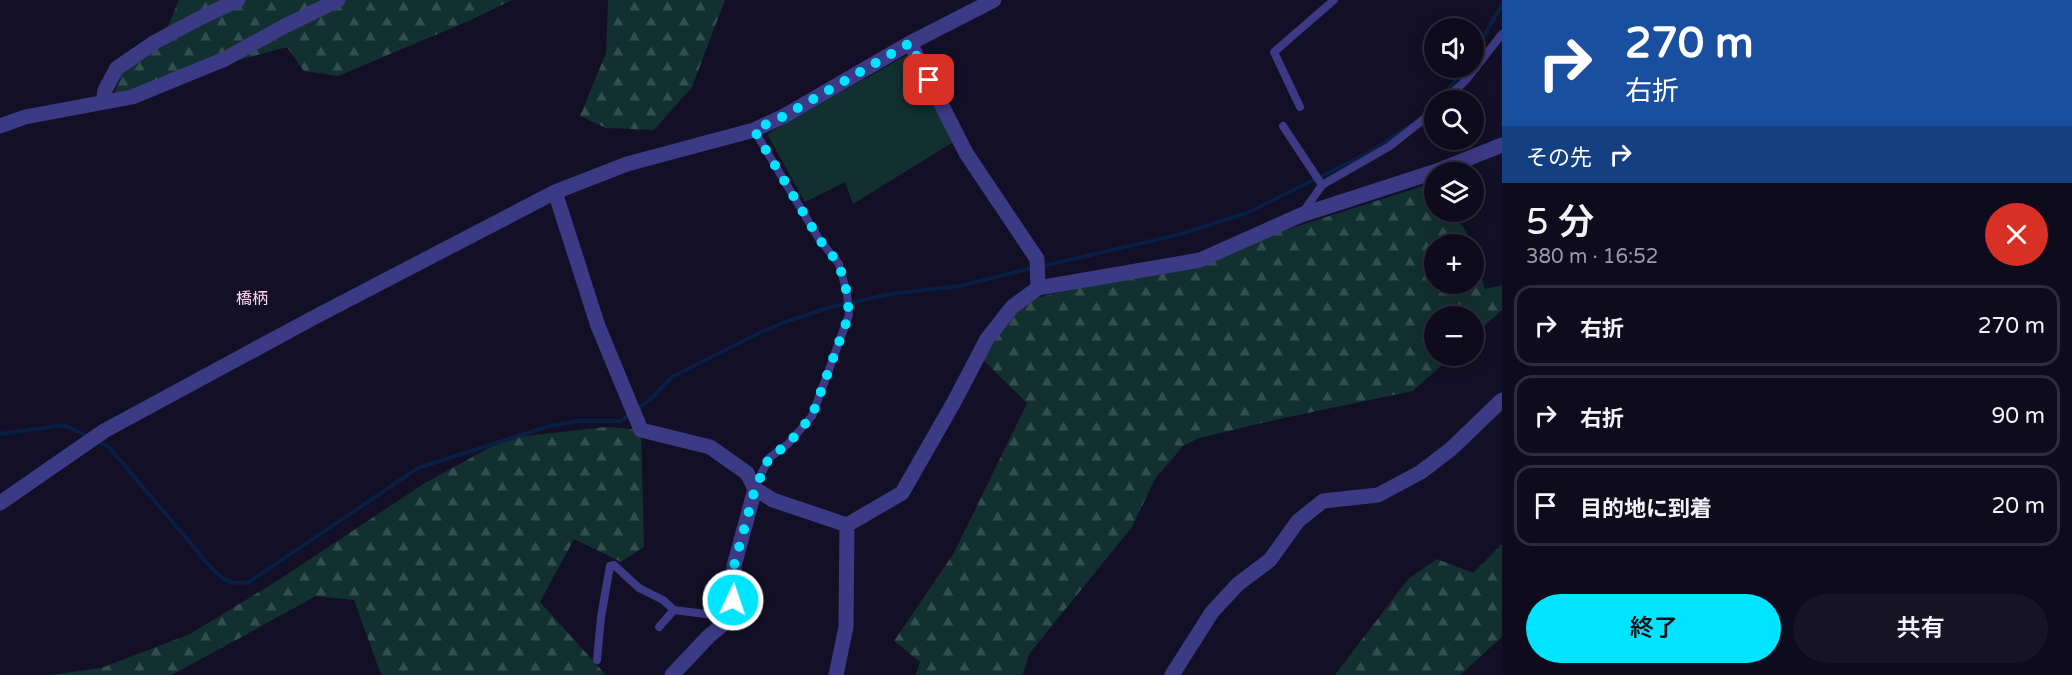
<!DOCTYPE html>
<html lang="ja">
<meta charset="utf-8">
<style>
body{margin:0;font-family:"Varela Round","Noto Sans JP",sans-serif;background:#171425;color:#f1f3f6;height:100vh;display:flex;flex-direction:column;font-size:22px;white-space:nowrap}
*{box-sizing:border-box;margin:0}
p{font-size:20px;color:#9b9ba3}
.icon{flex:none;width:33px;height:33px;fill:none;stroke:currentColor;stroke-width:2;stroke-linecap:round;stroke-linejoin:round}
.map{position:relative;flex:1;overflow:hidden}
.panel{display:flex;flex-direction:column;background:#0e0b1c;width:570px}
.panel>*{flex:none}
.top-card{background:#1a4fa0;color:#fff;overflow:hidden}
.tools{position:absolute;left:1424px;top:18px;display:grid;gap:12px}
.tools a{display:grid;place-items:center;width:60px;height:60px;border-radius:50%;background:#0e0b1c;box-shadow:0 3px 15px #0003,0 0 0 2px #2e2b3b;font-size:30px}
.pin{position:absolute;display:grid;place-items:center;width:51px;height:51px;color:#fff;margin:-26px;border-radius:12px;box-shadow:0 3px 9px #0006}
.me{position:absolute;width:66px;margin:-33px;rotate:3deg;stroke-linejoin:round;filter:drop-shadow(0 0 4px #0008)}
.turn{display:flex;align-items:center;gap:21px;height:126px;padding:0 24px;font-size:27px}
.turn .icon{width:78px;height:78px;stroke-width:2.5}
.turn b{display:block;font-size:42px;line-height:51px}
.then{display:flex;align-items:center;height:57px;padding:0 24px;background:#0003;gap:12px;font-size:22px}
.round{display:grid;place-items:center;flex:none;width:63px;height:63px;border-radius:32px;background:#171425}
.head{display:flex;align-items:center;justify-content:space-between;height:102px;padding:0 24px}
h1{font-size:36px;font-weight:600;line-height:45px}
.button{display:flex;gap:12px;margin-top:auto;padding:12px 24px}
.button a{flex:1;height:69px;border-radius:36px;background:#00e5ff;color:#111;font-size:24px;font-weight:600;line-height:69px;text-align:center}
.button a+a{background:#171425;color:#f1f3f6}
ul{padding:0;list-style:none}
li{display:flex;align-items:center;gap:18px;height:81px;margin:0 12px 9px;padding:0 12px;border:3px solid #2e2b3b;border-radius:18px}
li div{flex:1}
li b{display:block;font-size:22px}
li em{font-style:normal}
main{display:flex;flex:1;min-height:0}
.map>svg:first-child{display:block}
</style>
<main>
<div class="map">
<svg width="1502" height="675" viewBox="0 0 1502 675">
<defs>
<pattern id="forest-firs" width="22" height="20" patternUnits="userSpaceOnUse" patternTransform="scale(1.5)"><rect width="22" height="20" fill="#12302f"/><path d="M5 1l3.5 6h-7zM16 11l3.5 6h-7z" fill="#344d4e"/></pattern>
</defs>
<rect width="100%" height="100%" fill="#130f26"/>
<path fill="#12302f" d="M907,55L955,141L853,204L845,182L805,202L767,134Z"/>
<path fill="url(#forest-firs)" d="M179,0H512L471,20L338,76L304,71L287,47L114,94L128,60L168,26Z
M608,0H725L692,87L654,130L606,128L580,116L606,53Z
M1429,184L1434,190V212H1451L1466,231L1471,244H1434V284H1473V252L1485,289L1502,285V310L1473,336V316H1434V356H1452L1413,391L1279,419L1199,438L1183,446L1155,479L1132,527L1029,654L1023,675H916L920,662L894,641L954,553L1027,403L975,352L1025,301L1211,254Z
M606,427L641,430L644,547L621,562L574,539L540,602L606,675H381L354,600L316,596L172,675H49L101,668L190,634L280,579L425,483L507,438Z
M1502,544V637L1460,675H1335L1408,579L1437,559L1473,573Z"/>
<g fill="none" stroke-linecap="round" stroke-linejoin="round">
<path stroke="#0a1f44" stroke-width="4" d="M1473,54L1502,5
M1438,100L1458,78L1465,68
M1428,111L1434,105
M1043,266L1177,235L1247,213L1370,152L1411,125
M637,409L653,397L672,377L761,332L785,322L831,307L890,294L960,286L1032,268
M0,434L57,426H66L89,437
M96,440L109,447L214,571C226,582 233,585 249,582L418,468L546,427L577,421H621L631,414"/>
<path stroke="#3d3a85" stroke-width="8" d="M1445,100L1466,80L1502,34
M1300,107L1274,52L1334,0
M1283,126L1322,185
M754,130L819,239L839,264L847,293L849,315L812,416L788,444L769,458L755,487
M1304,211L1322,185L1390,146L1434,111
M659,627L674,610
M597,660L601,617L610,566L614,565L639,588L663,600L674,610L729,617"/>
<path stroke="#3d3a85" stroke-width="15" d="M910,43L966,153L1037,259L1038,288
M103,102L105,90L117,68L155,42L202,17L238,0
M0,126L25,117L132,97L225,59L283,27L338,0
M555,192L598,326L641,430L710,447L747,473L755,489L773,500L847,525L902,493L954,402L987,339L1012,307L1038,288L1200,260L1301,215L1437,171L1502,145
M0,503L104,431L313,318L555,192L627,164L754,130L784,116L910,43L994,0
M672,675L709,636L732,617L734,566L755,489
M836,675L846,627L847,525
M1172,675L1212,612L1238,584L1270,560L1298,521L1323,501L1378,495L1421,472L1451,449L1502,400"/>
</g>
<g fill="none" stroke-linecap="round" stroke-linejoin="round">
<path stroke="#00e5ff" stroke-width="10" stroke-dasharray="0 18" d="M733,600L734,566L755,489L769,458L788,444L812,416L849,315L847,293L839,264L819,239L754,130L784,116L910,43L929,80"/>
</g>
<g text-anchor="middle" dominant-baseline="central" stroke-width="6" stroke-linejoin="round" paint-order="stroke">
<g font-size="16" fill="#ffd6f0" stroke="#130f26">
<text x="252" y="299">橋柄</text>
</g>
</g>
</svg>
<div class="tools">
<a><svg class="icon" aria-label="sound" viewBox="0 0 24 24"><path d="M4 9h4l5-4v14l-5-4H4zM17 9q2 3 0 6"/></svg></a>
<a><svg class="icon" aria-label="search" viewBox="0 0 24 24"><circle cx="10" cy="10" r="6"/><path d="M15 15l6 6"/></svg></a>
<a><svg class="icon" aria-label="layers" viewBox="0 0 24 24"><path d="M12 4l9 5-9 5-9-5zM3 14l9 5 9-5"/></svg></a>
<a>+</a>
<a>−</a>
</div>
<div class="pin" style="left:929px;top:80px;background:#d93025"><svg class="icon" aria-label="arrive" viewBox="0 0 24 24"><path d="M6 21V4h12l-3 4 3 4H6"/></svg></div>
<svg class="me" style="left:733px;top:600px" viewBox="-20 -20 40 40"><circle r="17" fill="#00e5ff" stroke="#fff" stroke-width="3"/><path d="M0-11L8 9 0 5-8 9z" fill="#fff"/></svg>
</div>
<section class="panel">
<div class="top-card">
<div class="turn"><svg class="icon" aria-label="right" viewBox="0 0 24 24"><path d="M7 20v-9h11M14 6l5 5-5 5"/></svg><div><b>270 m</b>右折</div></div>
<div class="then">その先<svg class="icon" aria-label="right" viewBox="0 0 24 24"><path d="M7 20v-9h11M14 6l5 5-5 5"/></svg></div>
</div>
<div class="head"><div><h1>5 分</h1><p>380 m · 16:52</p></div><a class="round" style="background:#d93025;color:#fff"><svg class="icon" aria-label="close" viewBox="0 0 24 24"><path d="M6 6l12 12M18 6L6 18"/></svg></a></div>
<ul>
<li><svg class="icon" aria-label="right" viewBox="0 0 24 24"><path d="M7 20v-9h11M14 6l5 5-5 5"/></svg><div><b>右折</b></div><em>270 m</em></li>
<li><svg class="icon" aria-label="right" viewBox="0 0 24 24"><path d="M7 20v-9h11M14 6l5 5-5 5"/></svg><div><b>右折</b></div><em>90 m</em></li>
<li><svg class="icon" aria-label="arrive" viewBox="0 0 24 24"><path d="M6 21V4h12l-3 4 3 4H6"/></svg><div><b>目的地に到着</b></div><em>20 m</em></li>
</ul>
<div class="button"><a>終了</a><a>共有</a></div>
</section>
</main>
